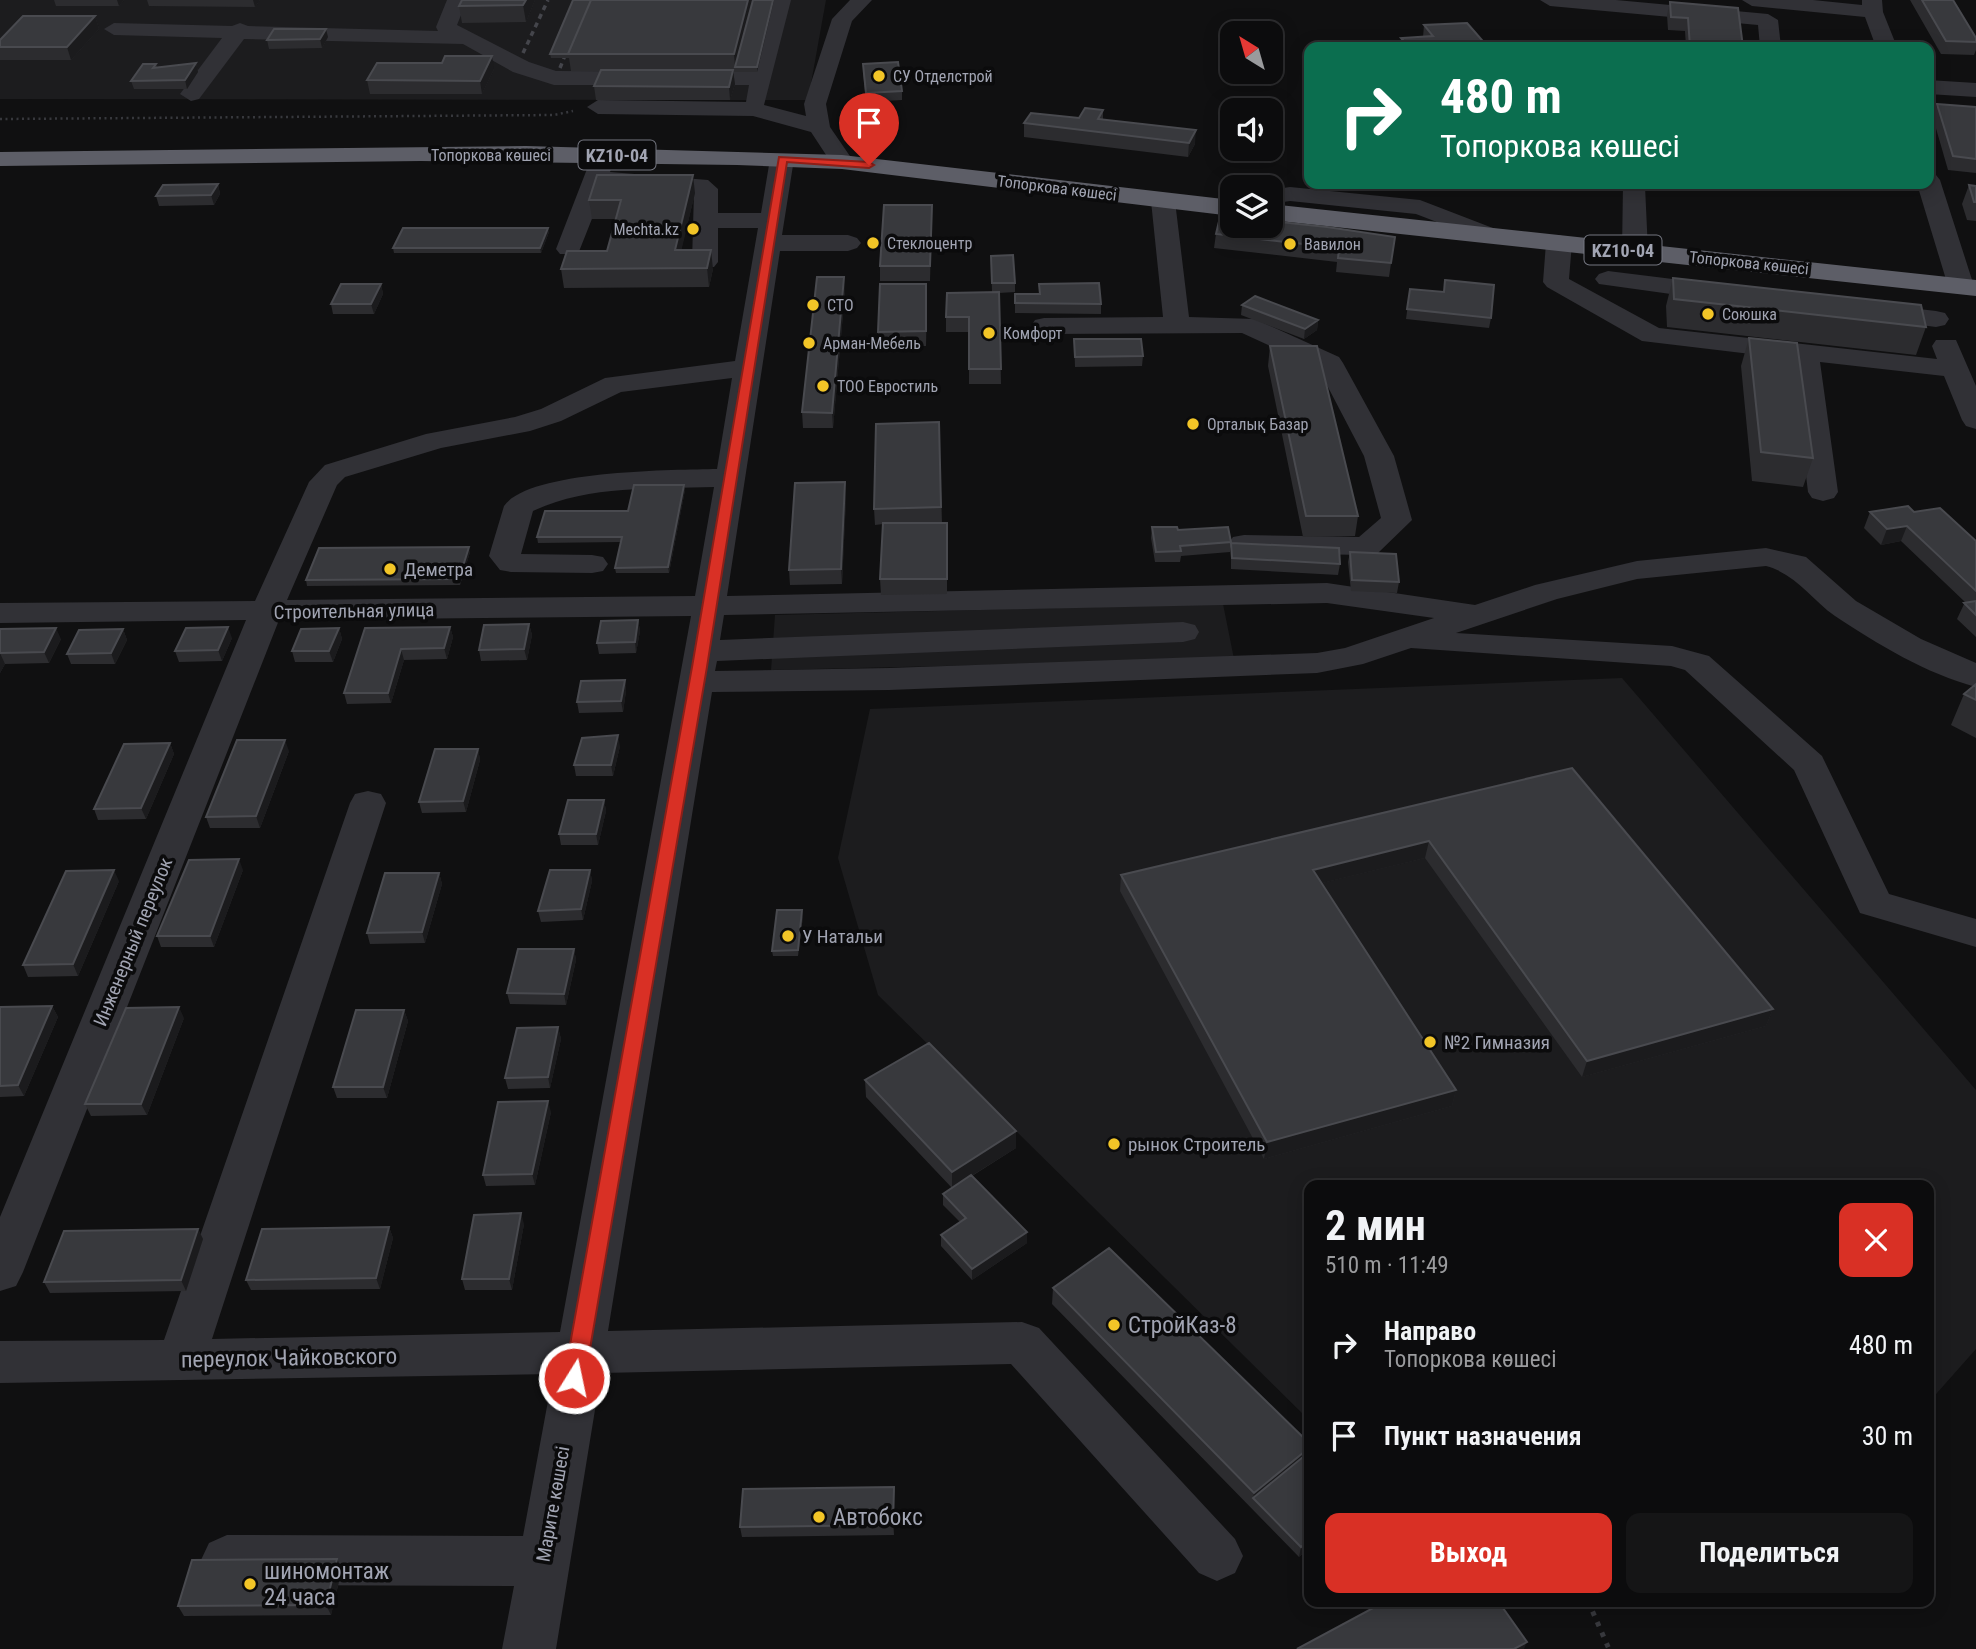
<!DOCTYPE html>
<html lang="ru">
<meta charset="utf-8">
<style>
body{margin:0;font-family:"Roboto Condensed",sans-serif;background:#151516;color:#f1f3f6;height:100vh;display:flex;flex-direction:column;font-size:26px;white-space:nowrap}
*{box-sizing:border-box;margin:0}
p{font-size:23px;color:#9a9b9d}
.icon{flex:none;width:38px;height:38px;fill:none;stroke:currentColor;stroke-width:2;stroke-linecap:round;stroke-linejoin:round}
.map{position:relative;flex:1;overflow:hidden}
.panel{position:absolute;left:1304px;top:1180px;width:630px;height:427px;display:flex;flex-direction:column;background:#0c0c0d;border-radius:14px;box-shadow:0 4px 18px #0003,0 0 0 2px #2c2c2e}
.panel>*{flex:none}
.top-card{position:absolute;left:1304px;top:42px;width:630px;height:147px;border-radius:14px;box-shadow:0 4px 18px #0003,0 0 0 2px #2c2c2e;background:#0b6e4f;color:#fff;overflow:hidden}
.needle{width:46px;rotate:323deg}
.controls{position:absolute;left:1220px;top:21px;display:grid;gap:14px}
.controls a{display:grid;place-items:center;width:63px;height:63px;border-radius:14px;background:#0c0c0d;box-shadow:0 4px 18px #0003,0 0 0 2px #2c2c2e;font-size:35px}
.pin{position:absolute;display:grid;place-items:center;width:60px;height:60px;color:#fff;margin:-72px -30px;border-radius:50% 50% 50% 0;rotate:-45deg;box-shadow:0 0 7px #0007}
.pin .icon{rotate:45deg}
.me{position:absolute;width:77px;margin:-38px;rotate:10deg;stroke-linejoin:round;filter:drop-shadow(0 0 5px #0008)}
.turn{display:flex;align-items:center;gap:24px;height:147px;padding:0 21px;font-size:32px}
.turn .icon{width:91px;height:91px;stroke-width:2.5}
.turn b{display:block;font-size:49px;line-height:60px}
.round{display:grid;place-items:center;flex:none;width:74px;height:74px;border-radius:14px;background:#151516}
.headline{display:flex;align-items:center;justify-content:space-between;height:119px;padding:0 21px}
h1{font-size:42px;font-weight:700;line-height:52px}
.action{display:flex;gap:14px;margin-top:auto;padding:14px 21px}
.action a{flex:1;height:80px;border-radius:14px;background:#d93025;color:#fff;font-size:28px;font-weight:700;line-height:80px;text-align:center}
.action a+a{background:#151516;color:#f1f3f6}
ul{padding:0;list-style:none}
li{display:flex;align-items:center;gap:21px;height:91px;padding:0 21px}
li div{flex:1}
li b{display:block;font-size:26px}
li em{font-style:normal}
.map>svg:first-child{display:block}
</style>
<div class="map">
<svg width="1976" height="1649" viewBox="0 0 1976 1649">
<rect width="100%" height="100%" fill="#101011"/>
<path fill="#1c1c1e" d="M0,0H826L808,100L0,99Z
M1223,604L1234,659L771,670L775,615Z
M1622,678L1976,1090V1349L1929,1402L1928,1185H1309V1420L878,995L838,858L870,709Z"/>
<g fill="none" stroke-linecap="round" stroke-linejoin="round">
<path stroke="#37383d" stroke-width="2.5" stroke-dasharray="2 3.5" stroke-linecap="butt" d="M0,119L554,115L573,111"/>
<path stroke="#37383d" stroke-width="5" stroke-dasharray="4.5 7" stroke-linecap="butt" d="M1588,1601L1609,1649"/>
<path fill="#313136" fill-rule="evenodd" d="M447,0H467L457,25L529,62L556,71L752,72L771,0H791L764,105L806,116L804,104L832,19L850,0H872L852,21L826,104L830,127L854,162L850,167H834L811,132L753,116L598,114L587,107L598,100L746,102L749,85H554L513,72L463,44L244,39L199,99L191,101L180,94L222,38L114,35L104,29L114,23L232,26L240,23L248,26L438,31L436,27Z
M1540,0H1616L1768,14L1778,20L1781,47H1760L1758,25L1550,6Z
M1742,0H1813L1862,5V0H1882L1883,12L1897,47H1876L1865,17L1752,6Z
M1928,80L1976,83V97L1928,94Z
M604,149L612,151L616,156L610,172L708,180L718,189V213H761L770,159L774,154H790L794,159L782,235H848L857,238L861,243L857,248L848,251H780L727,596L1327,583L1475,605L1535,585L1637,561L1766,548L1806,557L1856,601L1921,639L1976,663V687C1927,674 1877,644 1835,616C1811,599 1796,574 1766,566L1637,579L1557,599L1456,633L1672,646L1709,656L1822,756L1889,894L1976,919V947L1860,913L1794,770L1685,670L1671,666L1411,648L1363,664L1317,673L889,690L712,692L608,1331L1022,1322L1039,1328L1235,1539L1243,1556L1235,1573L1217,1581L1199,1573L1011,1364L601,1373L556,1649H502L514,1586L227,1585L209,1577L201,1560L209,1543L227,1535L523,1536L553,1374L0,1383V1341L164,1340L350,803L355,794L368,791L381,794L386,803L212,1339L560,1332L691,616L279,620L23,1272L16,1286L0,1291V1217L246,620L0,623V603L255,601L309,482L325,465L426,434L515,417L541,409L605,378L735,361L758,228H718V262L714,267H696L692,262L694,192L605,186L578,254H560L556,249L592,156L596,151ZM732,378L717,469C673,470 529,470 504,506L489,556L500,570L511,572L592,573L603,571L608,564L603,557L592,555L521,554L533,511C588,485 654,489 714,487L695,596L287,600L337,485L345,477L441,448L530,431L561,421L621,392ZM1327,603L1434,618L1345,648L1317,653L889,668L715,671L717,661L1183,642L1195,639L1199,632L1195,625L1183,622L720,640L724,615Z
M1928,173L1936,175L1940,180L1974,286L1970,292H1952L1948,286L1917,184H1928Z
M1623,184L1645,186L1648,251L1644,256H1626L1622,251Z
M1290,187L1420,200L1498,230L1501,235L1498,240L1489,242L1416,214L1290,201L1270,204V190Z
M1163,194L1172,196L1175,201L1189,317L1255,319L1339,357L1343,363L1394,456L1412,520L1378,553L1367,555L1244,553L1233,551L1228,544L1233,537L1244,535L1359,537L1381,518L1364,456L1318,368L1242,333L1044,334L1035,332L1031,326L1035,320L1044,318L1163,317L1151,201L1154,196Z
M1559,235L1568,238L1572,243L1569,279L1659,328L1937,359L1932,346L1936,340H1956L1976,386V429L1966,426L1962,420L1944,376L1820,362L1838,492L1834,498L1823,501L1812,498L1808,492L1792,359L1642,341L1547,287L1543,282L1546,243L1550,238Z
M1608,271L1721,285L1730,287L1734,293L1730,299L1721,301L1599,284L1595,279L1599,274Z
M1876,304L1936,311L1945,313L1949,319L1945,325L1936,327L1867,318L1863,312L1867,306Z"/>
<path fill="#5d5e67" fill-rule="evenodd" d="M526,146L842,155L1232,200V216L842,169L737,165L421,161L0,166V152Z
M1270,204L1976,280V296L1270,220Z"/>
<path stroke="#44454b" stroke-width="3.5" stroke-dasharray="5 4.5" stroke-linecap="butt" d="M523,53L548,0
M560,68L587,0"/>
</g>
<path fill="#2c2c2f" d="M54,0H124L119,6H56Z
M147,0H260L255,7L149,6Z
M462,0H535L526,22L462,23L459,6Z
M774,0L757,72H733L735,84L730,100H596L594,86L600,71H571L569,58H551L550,54Z
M1910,0H1953L1976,38V50L1974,55L1941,54Z
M1670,2L1743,47H1686L1685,31L1668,30L1667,15Z
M95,16L99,29L71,60H0V47Z
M1424,25L1488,47H1400L1401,38L1423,37Z
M328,37L322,48L269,49L267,40Z
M196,63L198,72L187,89H134L131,81L156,64L157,67Z
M494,69L482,94H370L367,80Z
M863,72L902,91V100L866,102Z
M1937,104L1976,107V173L1948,170L1933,118Z
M1103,110V119L1195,144L1188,157L1024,137V123L1079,118Z
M218,184L220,194L214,205L159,206L156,196Z
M1969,185L1976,186V221L1967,220L1962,204Z
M695,193L681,250L713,269L709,287L564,288L561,269L607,251L616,219H592L589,200Z
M932,205L930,281H880V266Z
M549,232L541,253H394L393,248Z
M1216,234L1395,237L1389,277L1336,272L1337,262L1214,248Z
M991,256L1015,283V292L999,293L1001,384H969V332H946V317L992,292Z
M1673,278L1926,327L1916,355L1667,327L1666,306Z
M381,284L383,294L374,314H333L331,304Z
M1039,284L1101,304V314L1015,313V294H1039Z
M1410,289L1491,318L1489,328L1406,319Z
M845,291L833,428H803L802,412Z
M927,299L926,346L878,347V332Z
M1242,305L1318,320L1317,330L1304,339L1241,315Z
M1749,338L1813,458L1803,487L1752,481L1741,366Z
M1074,339L1143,356L1142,366L1075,367Z
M1270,346L1358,516L1355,536L1303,537L1268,366Z
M939,422L942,523H947V594L881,595L880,579L883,524L875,525L874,509Z
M684,485L685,490L669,573H616L615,568L621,542L538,543L537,537L628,511Z
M846,498L842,584L790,585L789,570Z
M1870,512H1914L1976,541V637L1957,619L1965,602L1901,541L1881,545L1864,528Z
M1152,527L1178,530L1231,542L1230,552L1181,556L1180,562H1155L1151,538Z
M1231,543L1340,564L1338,575L1231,569Z
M470,552L460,585L307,586L306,580Z
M1350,552L1399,582L1397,593L1351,591L1348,562Z
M638,620L640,631L636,653L599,654L597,643Z
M529,624L532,635L527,660L481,661L479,650Z
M450,627L453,637L447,659L404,660L391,703L347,704L344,693L365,628Z
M339,628L342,639L333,662H295L292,651Z
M0,629L61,639L49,663L5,664L0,673Z
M123,629L127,640L115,664H71L67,654Z
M232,638L222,661L179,662L175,651Z
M625,680L626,691L623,712L579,713L577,702Z
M1976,684V738L1951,725L1964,694Z
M170,743L174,754L146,819L98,820L94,809Z
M620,746L613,776H576L574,765Z
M478,749L480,760L466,812L422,813L419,802Z
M289,751L260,828H210L206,817Z
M1572,768L1773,1009L1766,1026L1582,1077L1425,858L1322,883L1456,1090L1452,1106L1264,1159L1120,891L1121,875Z
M604,800L606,811L598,845H561L559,834Z
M243,870L214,947H161L157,936Z
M590,870L592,881L583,920L541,922L538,911Z
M439,873L442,884L425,943L370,944L367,933Z
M119,881L78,976L28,977L23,965Z
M803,916L798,956H773L772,951Z
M574,949L576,960L566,1005L510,1004L507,993Z
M52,1006L58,1017L24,1096L0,1097V1007Z
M404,1010L408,1021L387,1098H337L333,1087Z
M184,1018L147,1115L91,1116L85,1104Z
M558,1027L561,1039L550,1088L508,1089L505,1078Z
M865,1080L1016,1131V1148L972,1176L1027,1232V1243L972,1280L941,1246V1235L960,1222L943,1205V1194L952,1188L866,1097Z
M551,1112L535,1185L486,1186L483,1175Z
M524,1224L512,1290H465L462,1279Z
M389,1227L393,1238L380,1289L251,1290L246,1280Z
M198,1229L203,1239L186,1291L50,1293L44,1282Z
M1053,1288L1309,1443V1548L1299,1557L1052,1304Z
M894,1497V1535L742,1537L740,1527Z
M337,1559L342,1569L331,1615L184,1616L178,1606Z"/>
<path fill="#1b1b1d" d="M117,0H124L119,6Z
M253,0H260L255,7Z
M526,0H535L526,22L523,5Z
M748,0H754L735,67L734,54Z
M773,0H774L757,72V67Z
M95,16L99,29L71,60L67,47Z
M326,29L328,37L322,48L320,39Z
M492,56L494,69L482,94L480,81Z
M196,63L198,72L187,89L185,80Z
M733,70L735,84L730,100L729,87Z
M1196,130L1195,144L1188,157L1189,143Z
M693,175L695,193L677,269L675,250Z
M218,184L220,194L214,205L211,195Z
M932,205V219L930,281V266Z
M548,228L549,232L541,253L540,248Z
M711,250L713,269L709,287L707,268Z
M844,277L845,291L833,428L832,413Z
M381,284L383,294L374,314L371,304Z
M1318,320L1317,330L1304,339L1305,329Z
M845,482L846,498L842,584L841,569Z
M684,485L685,490L669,573L668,567Z
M1907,526L1901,541L1881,545L1887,529Z
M469,547L470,552L460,585L459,579Z
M638,620L640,631L636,653L635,642Z
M529,624L532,635L527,660L524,649Z
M228,627L232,638L222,661L218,650Z
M450,627L453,637L447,659L444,648Z
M56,628L61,639L49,663L44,652Z
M339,628L342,639L333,662L329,651Z
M123,629L127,640L115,664L111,653Z
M401,649L404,660L391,703L388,693Z
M0,653L5,664L0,673Z
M625,680L626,691L623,712L621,701Z
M618,735L620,746L613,776L611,765Z
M285,740L289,751L260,828L256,816Z
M170,743L174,754L146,819L141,808Z
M478,749L480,760L466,812L463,801Z
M604,800L606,811L598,845L596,834Z
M1429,841L1425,858L1310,886L1313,870Z
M239,859L243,870L214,947L210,936Z
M114,870L119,881L78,976L73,964Z
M590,870L592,881L583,920L581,909Z
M439,873L442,884L425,943L422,932Z
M802,910L803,916L798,956V950Z
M574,949L576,960L566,1005L564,994Z
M52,1006L58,1017L24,1096L18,1085Z
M179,1007L184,1018L147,1115L141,1104Z
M1773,1009L1766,1026L1582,1077L1587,1061Z
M404,1010L408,1021L387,1098L383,1087Z
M558,1027L561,1039L550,1088L548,1077Z
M1456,1090L1452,1106L1264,1159L1267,1142Z
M548,1101L551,1112L535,1185L532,1174Z
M1016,1131V1148L952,1188V1172Z
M521,1213L524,1224L512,1290L509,1279Z
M389,1227L393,1238L380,1289L376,1278Z
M198,1229L203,1239L186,1291L181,1280Z
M1027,1232V1243L972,1280V1269Z
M1309,1448V1459L1253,1498L1251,1508L1254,1493Z
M894,1487V1535L893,1525Z
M1309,1540V1548L1299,1557L1301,1547Z
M337,1559L342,1569L331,1615L326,1605Z
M1527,1642L1524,1649H1514Z"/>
<path fill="#38393d" stroke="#494a4f" stroke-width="2" d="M462,0H526L523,5L459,6Z
M573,0H591L568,54H550Z
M591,0H748L734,54H568Z
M753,0H773L757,67H735Z
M1922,0H1953L1976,38V42L1946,41Z
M1670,2L1738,8L1743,47H1690L1688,18L1671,17Z
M23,16H95L67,47H0V40Z
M1467,23L1488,47H1409L1401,38L1433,36L1424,25Z
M274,29H326L320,39L267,40Z
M445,56H492L480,81L367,80L377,63H442Z
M898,62L902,91L866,93L863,64Z
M196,63L185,80L131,81L143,64H156L153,68Z
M601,70H733L729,87L594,86Z
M1937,104L1976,107V159L1953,156Z
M1085,108L1103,110L1098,119L1196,130L1189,143L1024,123L1031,113L1079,118Z
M597,175H693L675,250H711L707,268L561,269L567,251H607L621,200H589Z
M218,184L211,195L156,196L163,185Z
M1969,185L1976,186V202H1974Z
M884,205H932L930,266H880Z
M1220,217L1232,218V226H1270V221L1327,227L1395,237L1391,263L1338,258L1339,248L1216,234Z
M403,228H548L540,248H393Z
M1013,255L1015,283H992L991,256Z
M817,277H844L832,413L802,412Z
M1673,278L1921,305L1926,327L1674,299Z
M1445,280L1494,285L1491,318L1407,309L1410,289L1444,292Z
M1099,283L1101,304L1015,303V294H1040L1039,284Z
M341,284H381L371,304H331Z
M880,284H926V331L878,332Z
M999,292L1001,369H969V317H946L947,293Z
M1255,296L1318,320L1305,329L1242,305Z
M1749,338L1797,343L1813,458L1761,452Z
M1074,339H1141L1143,356L1075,357Z
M1270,346H1317L1358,516H1306Z
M939,422L941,507L874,509L876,424Z
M845,482L841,569L789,570L795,483Z
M634,485H684L668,567L615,568L622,537H537L545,511H628Z
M1908,506L1914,512L1940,508L1976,541V591L1907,526L1887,529L1870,512Z
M883,523H947V579H880Z
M1152,527H1177L1178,530L1228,527L1231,542L1180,546L1181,551L1156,552Z
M1231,543L1339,548L1340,564L1232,558Z
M469,547L459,579L306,580L319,548Z
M1350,552L1396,554L1399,582L1352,580Z
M1976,601V615L1964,603Z
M638,620L635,642L597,643L601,621Z
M529,624L524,649L479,650L484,625Z
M228,627L218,650L175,651L186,628Z
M450,627L444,648L401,649L388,693H344L365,628Z
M56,628L44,652L0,653V629Z
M339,628L329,651H292L301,629Z
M123,629L111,653L67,654L79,630Z
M625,680L621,701L577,702L581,681Z
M1976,684V700L1964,694Z
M618,735L611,765H574L582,738Z
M237,740H285L256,816L206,817Z
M170,743L141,808L94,809L124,744Z
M435,749H478L463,801L419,802Z
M1572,768L1773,1009L1587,1061L1429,841L1313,870L1456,1090L1267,1142L1121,875Z
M568,800H604L596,834H559Z
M239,859L210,936H157L189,860Z
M114,870L73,964L23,965L66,871Z
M550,870H590L581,909L538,911Z
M385,873H439L422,932L367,933Z
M777,910H802L798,950L772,951Z
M518,949H574L564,994L507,993Z
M52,1006L18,1085L0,1086V1007Z
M179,1007L141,1104H85L126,1008Z
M356,1010H404L383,1087H333Z
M558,1027L548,1077L505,1078L517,1028Z
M929,1043L1016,1131L952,1172L865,1080Z
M548,1101L532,1174L483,1175L498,1102Z
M971,1175L1027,1232L972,1269L941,1235L966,1218L943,1194Z
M521,1213L509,1279H462L474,1215Z
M389,1227L376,1278L246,1280L262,1229Z
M198,1229L181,1280L44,1282L64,1231Z
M1109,1248L1309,1443V1448L1254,1493L1053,1288Z
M1309,1452V1540L1301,1547L1253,1498Z
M894,1487L893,1525L740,1527L743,1489Z
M337,1559L326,1605L178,1606L192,1560Z
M1386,1601H1498L1527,1642L1514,1649H1297Z"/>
<path fill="#d93025" stroke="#8d1f18" stroke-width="2" d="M779,157L869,162L874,165L869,168L787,162L707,667L585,1378L582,1384L574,1387L567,1384L564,1378L692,667Z"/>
<g fill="#f2c527" stroke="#0b0b0c" stroke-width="2.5">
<circle cx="879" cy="76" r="7"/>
<circle cx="693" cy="229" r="7"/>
<circle cx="873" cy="243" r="7"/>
<circle cx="1290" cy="244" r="7"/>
<circle cx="813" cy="305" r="7"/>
<circle cx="1708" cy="314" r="7"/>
<circle cx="989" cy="333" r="7"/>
<circle cx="809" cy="343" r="7"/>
<circle cx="823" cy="386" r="7"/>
<circle cx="1193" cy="424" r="7"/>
<circle cx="390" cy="569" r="7"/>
<circle cx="788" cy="936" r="7"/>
<circle cx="1430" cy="1042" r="7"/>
<circle cx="1114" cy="1144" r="7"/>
<circle cx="1114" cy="1325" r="7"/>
<circle cx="819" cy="1517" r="7"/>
<circle cx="250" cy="1584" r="7"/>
</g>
<g text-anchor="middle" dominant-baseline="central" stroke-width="7" stroke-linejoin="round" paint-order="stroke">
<g font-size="16" fill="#a1a4b2" stroke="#0b0b0c" text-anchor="start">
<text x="893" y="76">СУ Отделстрой</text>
<text x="679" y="229" text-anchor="end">Mechta.kz</text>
<text x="887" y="243">Стеклоцентр</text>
<text x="1304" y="244">Вавилон</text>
<text x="827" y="305">СТО</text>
<text x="1722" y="314">Союшка</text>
<text x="1003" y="333">Комфорт</text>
<text x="823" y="343">Арман-Мебель</text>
<text x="837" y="386">ТОО Евростиль</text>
<text x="1207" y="424">Орталық Базар</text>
</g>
<g font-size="16" fill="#a1a4b2" stroke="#0b0b0c">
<text x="491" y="155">Топоркова көшесі</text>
<text transform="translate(1057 188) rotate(7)">Топоркова көшесі</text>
<text transform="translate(1749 263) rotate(6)">Топоркова көшесі</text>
</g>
<g fill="#0b0b0c" stroke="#747680" stroke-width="2">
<rect x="578.5" y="140.5" width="77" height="29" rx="5"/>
<rect x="1584.5" y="235.5" width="77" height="29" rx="5"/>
</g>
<g font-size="18" font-weight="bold" fill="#a1a4b2">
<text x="617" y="155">KZ10-04</text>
<text x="1623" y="250">KZ10-04</text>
</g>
<g font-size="19" fill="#a1a4b2" stroke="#0b0b0c" text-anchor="start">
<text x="404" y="569">Деметра</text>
<text x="802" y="936">У Натальи</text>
<text x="1444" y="1042">№2 Гимназия</text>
<text x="1128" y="1144">рынок Строитель</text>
</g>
<g font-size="19" fill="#a1a4b2" stroke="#0b0b0c">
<text transform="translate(354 611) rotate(-1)">Строительная улица</text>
<text transform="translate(133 942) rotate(-68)">Инженерный переулок</text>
<text transform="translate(553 1504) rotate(-80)">Марите көшесі</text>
</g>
<g font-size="23" fill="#a1a4b2" stroke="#0b0b0c" text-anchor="start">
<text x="1128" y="1325">СтройКаз-8</text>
<text x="833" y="1517">Автобокс</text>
<text x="264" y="1571">шиномонтаж<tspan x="264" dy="26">24 часа</tspan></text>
</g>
<g font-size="23" fill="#a1a4b2" stroke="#0b0b0c">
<text transform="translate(289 1358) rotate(-1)">переулок Чайковского</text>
</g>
</g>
</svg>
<div class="controls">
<a><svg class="needle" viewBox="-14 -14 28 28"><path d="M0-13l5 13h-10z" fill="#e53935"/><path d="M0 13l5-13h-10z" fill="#9a9b9d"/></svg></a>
<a><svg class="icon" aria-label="sound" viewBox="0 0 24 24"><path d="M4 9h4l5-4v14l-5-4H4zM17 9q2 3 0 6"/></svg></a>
<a><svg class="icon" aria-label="layers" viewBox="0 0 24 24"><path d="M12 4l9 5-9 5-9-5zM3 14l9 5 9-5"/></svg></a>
</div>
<div class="pin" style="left:869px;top:165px;background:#d93025"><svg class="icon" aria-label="arrive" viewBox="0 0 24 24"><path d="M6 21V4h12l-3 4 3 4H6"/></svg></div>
<svg class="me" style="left:574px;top:1378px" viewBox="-20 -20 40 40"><circle r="17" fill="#d93025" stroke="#fff" stroke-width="3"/><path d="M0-11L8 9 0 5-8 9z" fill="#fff"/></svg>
<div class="top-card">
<div class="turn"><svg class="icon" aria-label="right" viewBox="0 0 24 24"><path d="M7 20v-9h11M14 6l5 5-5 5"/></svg><div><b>480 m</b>Топоркова көшесі</div></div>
</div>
<section class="panel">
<div class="headline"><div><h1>2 мин</h1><p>510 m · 11:49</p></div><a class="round" style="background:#d93025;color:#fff"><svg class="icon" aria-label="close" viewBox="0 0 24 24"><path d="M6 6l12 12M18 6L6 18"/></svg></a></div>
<ul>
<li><svg class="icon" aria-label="right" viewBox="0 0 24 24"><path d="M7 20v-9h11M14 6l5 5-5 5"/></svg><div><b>Направо</b><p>Топоркова көшесі</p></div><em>480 m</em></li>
<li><svg class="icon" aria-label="arrive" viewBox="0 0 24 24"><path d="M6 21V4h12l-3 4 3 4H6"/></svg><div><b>Пункт назначения</b></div><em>30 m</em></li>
</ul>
<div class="action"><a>Выход</a><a>Поделиться</a></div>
</section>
</div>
